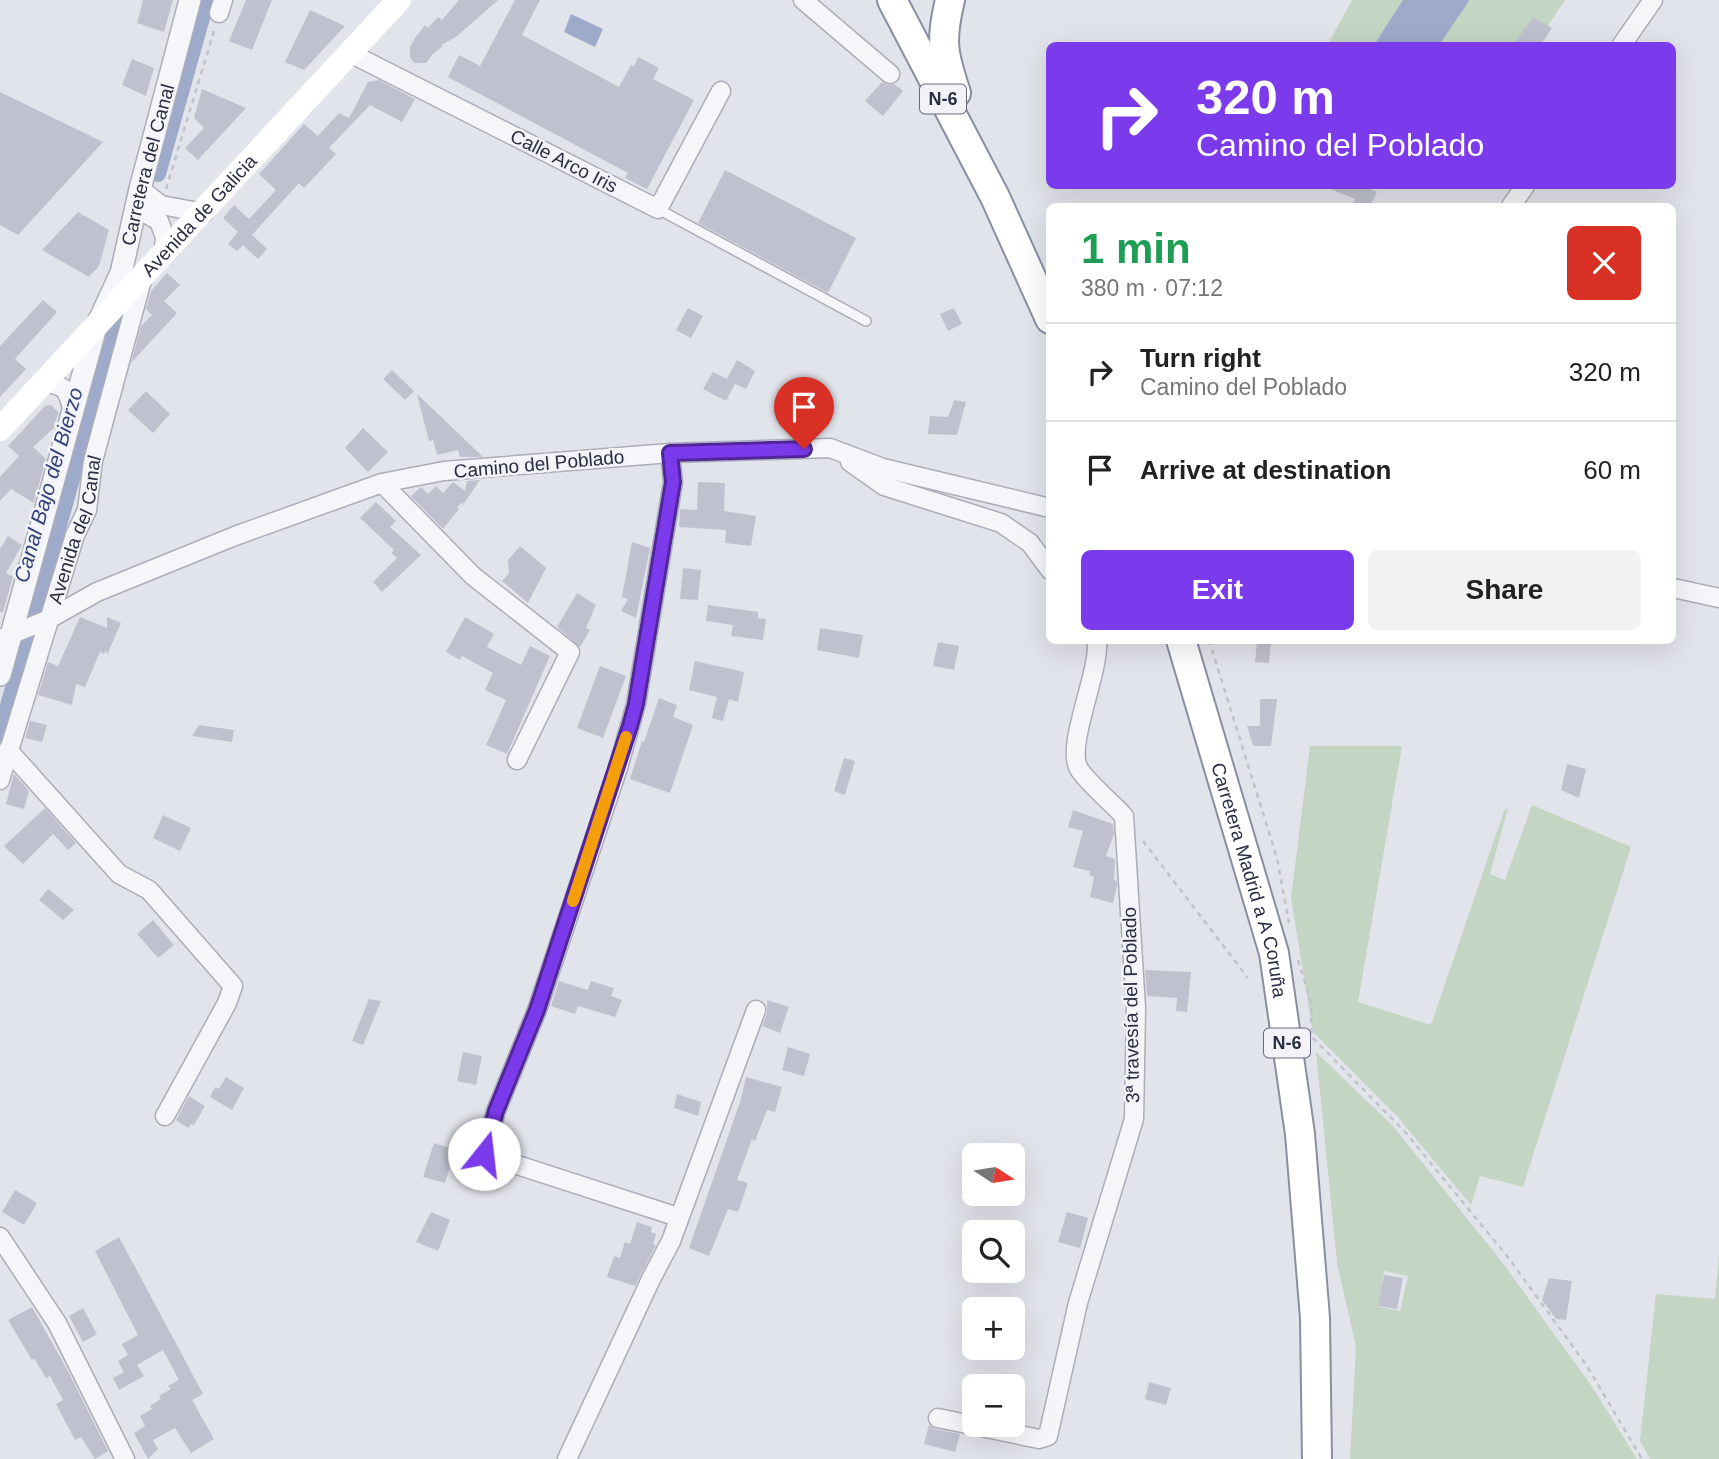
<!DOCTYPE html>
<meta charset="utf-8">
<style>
body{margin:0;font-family:Arial,sans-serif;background:#f2f2f2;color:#222;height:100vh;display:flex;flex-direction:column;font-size:26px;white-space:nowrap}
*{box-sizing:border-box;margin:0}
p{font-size:23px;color:#767676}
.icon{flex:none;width:38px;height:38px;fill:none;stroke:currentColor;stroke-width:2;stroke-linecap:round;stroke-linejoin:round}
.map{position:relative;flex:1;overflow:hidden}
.details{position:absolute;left:1046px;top:203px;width:630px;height:441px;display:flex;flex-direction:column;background:#fff;border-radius:10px;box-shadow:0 7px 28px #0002}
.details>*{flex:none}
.top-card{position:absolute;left:1046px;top:42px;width:630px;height:147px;border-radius:10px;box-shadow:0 7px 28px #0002;background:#7c3aed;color:#fff;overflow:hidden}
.needle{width:46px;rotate:102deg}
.fabs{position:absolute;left:962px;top:1143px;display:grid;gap:14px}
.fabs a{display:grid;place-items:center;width:63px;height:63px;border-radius:10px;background:#fff;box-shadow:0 7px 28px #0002;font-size:35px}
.pin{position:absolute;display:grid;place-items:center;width:60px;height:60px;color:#fff;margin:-72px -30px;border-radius:50% 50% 50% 0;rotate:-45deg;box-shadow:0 0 7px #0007}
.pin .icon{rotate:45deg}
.me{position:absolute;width:77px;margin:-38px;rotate:16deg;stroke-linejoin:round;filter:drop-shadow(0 0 5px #0008)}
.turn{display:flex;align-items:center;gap:24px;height:147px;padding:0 35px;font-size:32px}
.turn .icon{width:91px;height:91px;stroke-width:2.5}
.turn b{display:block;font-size:49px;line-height:60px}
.round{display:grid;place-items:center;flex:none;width:74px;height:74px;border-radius:10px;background:#f2f2f2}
.overview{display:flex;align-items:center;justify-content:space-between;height:119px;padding:0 35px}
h1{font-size:42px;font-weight:800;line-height:52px;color:#1e9e55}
.action{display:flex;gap:14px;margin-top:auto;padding:14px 35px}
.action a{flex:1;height:80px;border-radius:10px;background:#7c3aed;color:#fff;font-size:28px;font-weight:800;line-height:80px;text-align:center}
.action a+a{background:#f2f2f2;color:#222}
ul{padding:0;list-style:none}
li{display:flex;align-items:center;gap:21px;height:98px;padding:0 35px;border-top:2px solid #e0e0e0}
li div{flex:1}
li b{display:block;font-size:26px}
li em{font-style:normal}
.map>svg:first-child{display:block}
</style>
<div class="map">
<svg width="1719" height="1459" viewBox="0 0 1719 1459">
<rect width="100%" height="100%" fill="#e2e4eb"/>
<path fill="#c4d5c3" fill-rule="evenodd" d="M1352,0H1565L1535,45L1327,46Z
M1310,746H1402L1358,1002L1431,1025L1504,811L1508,808L1490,874L1505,880L1532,805L1631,847L1523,1187L1480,1176L1471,1205L1396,1115L1313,1032L1291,898Z
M1316,1052L1393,1126L1502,1262L1591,1385L1637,1459H1350L1356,1347L1337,1263ZM1384,1271L1408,1276L1400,1311L1379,1307Z
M1719,1254V1459H1650L1640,1441L1656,1294L1715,1299Z"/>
<path fill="#9eaaca" d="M1403,0H1468L1469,1L1439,45H1374Z
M571,14L603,29L595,47L564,32Z"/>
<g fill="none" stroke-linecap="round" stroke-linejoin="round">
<path stroke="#9eaaca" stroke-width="16" d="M158,174L207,0
M0,734L122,302"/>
</g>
<path fill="#bfc2ce" d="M143,0H173L164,32L137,23Z
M246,0H272L252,50L229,41Z
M459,0H498L456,37L441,45L443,46L433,54L426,63H414L410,57V47L415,38L425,25L428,28L438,17L442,20Z
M515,0H540L522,35L619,87L631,65L634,66L638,57L659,68L653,79L694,100L647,189L625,178L628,173L448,77L459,55L480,66Z
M310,10L345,26L304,70L285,62Z
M1533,17L1552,28L1540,46H1512Z
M132,59L154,68L146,96L122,85Z
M379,80L415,99L402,122L370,105L329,148L336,154L304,188L299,183L252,235L267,249L258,259L243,245L237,251L228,244L238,232L223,218L234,205L249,219L276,190L259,174L304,124L318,136L339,113L349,118L368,82Z
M882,82L887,85L894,84L903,91L883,116L865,101Z
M202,89L246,108L198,160L185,148L204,128L194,118Z
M0,92L103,142L18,235L0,225Z
M725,170L856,238L828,293L698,223Z
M1323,186H1364L1377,192L1370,206H1352L1355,199Z
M78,212L109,230L99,266L89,277L42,250Z
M167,273L180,285L164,301L177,313L131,363L141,326L152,315L146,309L151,291Z
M43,300L57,312L15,359L26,369L0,397V346Z
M688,308L703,316L691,338L676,330Z
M954,308L962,324L948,331L940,314Z
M737,360L755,371L746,389L731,382L735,384L726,401L703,389L713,372L727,379Z
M392,370L414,391L405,400L383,379Z
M146,391L170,414L153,433L128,410Z
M417,394L434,410L483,457H460L458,450L437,455L433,440L429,441Z
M954,400L966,402L957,435L928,434L930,416L948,417Z
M51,405L59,413L54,424L55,427L33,447L46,459L34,503L11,489L0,501V477L19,456L8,446L45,406Z
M363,428L388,452L368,472L345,448Z
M480,480L462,506L463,502L457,507L459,509L443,529L411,496L421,487L428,494L436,486L443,493L453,482L465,491L467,481Z
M698,482L725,483L724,511L756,516L751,546L725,543L726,530L679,527L680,509L697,510Z
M376,502L396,521L390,527L421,555L382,592L373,582L397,558L391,553L394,550L360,518Z
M8,536L22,545L6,573L13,577L3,612H0V549Z
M632,542L650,548L636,618L621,611L628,599L622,597Z
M520,546L546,568L528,603L502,581L509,573L508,560Z
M683,568L701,570L698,600L680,599Z
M577,593L596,605L586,628L590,630L580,647L557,627Z
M708,605L758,612V618L766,619L763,640L731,636L733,625L706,621Z
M80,617L107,628V617L121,623L107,655L106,650L104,654L100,652L85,687L76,684L72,705L38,695L48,662L58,666Z
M465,617L494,634L487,647L521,665L530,646L550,656L507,754L486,745L506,700L485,690L493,673L462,656L460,660L446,652Z
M820,628L863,635L859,658L817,650Z
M1257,640H1271L1269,663L1255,662Z
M938,642L959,646L954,670L933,666Z
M695,661L744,672L738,702L729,699L723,721L712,718L717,697L689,690Z
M600,666L626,676L603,738L577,728Z
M659,698L677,705L673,717L693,725L670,793L630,779L642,741L644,742Z
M1260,699H1277L1271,746H1253L1247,726H1260Z
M30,721L47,725L42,742L25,738Z
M199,725L234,730L232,742L192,736Z
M844,758L855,761L845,795L834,791Z
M1567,764L1586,769L1579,798L1561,790Z
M14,774L29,791L24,809L6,804Z
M45,808L76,843L68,850L53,834L23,864L4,846Z
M1073,810L1113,824L1114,834L1106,856L1115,859L1114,880L1117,881V886L1113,903L1090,897L1094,877L1089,875L1090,871L1073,867L1083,831L1068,827Z
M163,815L191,828L180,851L153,838Z
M48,889L74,910L63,920L39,900Z
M153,920L174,945L158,958L137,934Z
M1145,970L1191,972L1187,1012L1176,1011L1177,998L1147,996Z
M559,981L588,990L591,981L614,988L611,996L622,1000L615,1017L578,1006L575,1014L551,1006Z
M369,999L381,1001L363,1045L352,1041Z
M767,1000L789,1007L780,1033L762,1026L767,1013Z
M788,1047L810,1054L804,1076L782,1070Z
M463,1052L482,1056L476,1085L457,1081Z
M226,1077L244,1088L232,1110L210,1097L215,1087L219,1089Z
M746,1077L782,1087L775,1112L767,1110L755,1141L752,1139L737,1180L748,1183L738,1212L728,1209L709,1256L689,1248L740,1102Z
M677,1094L701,1102L698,1116L674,1108Z
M189,1096L205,1106L194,1125L191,1124L188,1128L176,1120Z
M434,1143L455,1150L445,1183L423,1177Z
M15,1190L37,1203L24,1225L2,1212Z
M431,1212L450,1220L438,1251L416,1242Z
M1067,1212L1088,1218L1080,1248L1058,1242Z
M637,1222L652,1227L651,1232L656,1234L653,1244L656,1245L635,1286L607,1277L614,1256L620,1258L625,1242L630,1244Z
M119,1237L203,1394L192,1400L214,1439L191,1453L175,1428L153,1440L158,1449L148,1459L134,1433L145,1426L140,1416L152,1409L150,1406L161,1399L159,1396L171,1389L168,1386L179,1380L163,1350L137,1365L144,1376L119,1390L113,1378L124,1372L118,1361L128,1355L122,1344L138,1335L95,1251Z
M1384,1275L1403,1278L1397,1309L1378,1306Z
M1549,1278L1572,1281L1566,1320L1556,1319L1542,1300Z
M32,1307L69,1373L108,1451L95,1459L81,1437L75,1440L56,1404L63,1400L50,1376L46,1378L34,1358L32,1360L8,1320Z
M83,1308L97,1334L83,1342L69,1316Z
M1149,1382L1171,1388L1166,1405L1145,1399Z
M929,1425L936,1429L960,1434L955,1452L924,1444Z"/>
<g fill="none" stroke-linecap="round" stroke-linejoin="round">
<g stroke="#abadb9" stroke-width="12">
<path id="service" d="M658,209L866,321"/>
</g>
<g stroke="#abadb9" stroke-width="21">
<g id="minor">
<path d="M803,0L890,74"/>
<path d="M219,13L223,0"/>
<path d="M1621,46L1653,0"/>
<path d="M350,53L658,209L721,91"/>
<path d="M140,189L161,205L204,213"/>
<path d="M1511,206L1525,186"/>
<path d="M134,214L141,211L159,221L165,237L163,256"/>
<path d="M44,383C67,385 67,390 73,411"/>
<path d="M670,453L673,482L636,704L618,768L537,1010L496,1111L483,1154L678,1217"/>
<path d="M850,462L884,486L1001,523L1030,543L1050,570"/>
<path d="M382,483L473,576L570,652L517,760"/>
<path d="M1673,588L1719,598"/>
<path d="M3,638L49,619L97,592L235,536L382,483L444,471L670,453L830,448L883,468L1050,508"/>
<path d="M8,750L119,874L149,890L233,986L227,1003L165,1116"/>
<path id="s1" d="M0,780L75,535L87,510L93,461L142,280"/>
<path d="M0,1237L57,1323L125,1459"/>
<path d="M938,1418L1039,1439L1048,1436L1078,1303L1134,1119L1136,1008L1124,816C1112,803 1087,782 1079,769C1065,746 1100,673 1097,640"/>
<path d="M567,1459L651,1279L671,1241L756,1010"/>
</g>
</g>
<g stroke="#abadb9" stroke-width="24">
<g id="tertiary">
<path id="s2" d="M0,675L96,327L121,273L140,189L190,0"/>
</g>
</g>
<g stroke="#8a8ea1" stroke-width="32">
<g id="trunk">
<path d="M892,0L995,197L1050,319"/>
<path d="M950,0C940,41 943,54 956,93"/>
<path id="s4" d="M1181,640L1274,953L1300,1134L1315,1318L1317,1459"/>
</g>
</g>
<path stroke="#c0c2ca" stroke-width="2.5" stroke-dasharray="5 5" stroke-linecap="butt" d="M166,189L215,28
M1209,640L1277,858L1289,923
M1143,841L1248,978
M1298,960L1311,1002V1028L1313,1038L1406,1133L1507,1256L1587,1366L1642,1459"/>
<use href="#service" stroke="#f5f6f9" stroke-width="9"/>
<use href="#minor" stroke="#f5f6f9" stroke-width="18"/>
<use href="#tertiary" stroke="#f5f6f9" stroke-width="21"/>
<path stroke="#fff" stroke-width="24" id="s3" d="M0,429L399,0"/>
<use href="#trunk" stroke="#fff" stroke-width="28"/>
</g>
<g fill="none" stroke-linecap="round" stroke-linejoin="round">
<g stroke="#51269a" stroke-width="18">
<path id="route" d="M484,1154L496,1111L537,1010L630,726L636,704L673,482L670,453L804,449"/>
</g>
<use href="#route" stroke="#7c3aed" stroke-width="12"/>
<path stroke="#f59e0b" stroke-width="12" d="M573,901L626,737"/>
</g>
<g text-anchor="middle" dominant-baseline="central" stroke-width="5" stroke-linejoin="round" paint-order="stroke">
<g fill="#f2f3f8" stroke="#666979" stroke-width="2">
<rect x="920" y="84.5" width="46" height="29" rx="5"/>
<rect x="1264" y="1028.5" width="46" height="29" rx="5"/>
</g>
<g font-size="18" font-weight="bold" fill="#2a2e43">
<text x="943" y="99">N-6</text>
<text x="1287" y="1043">N-6</text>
</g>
<g font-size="19" fill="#2a2e43" stroke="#f2f3f8">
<text transform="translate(564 161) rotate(27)">Calle Arco Iris</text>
<text stroke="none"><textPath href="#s2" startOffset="532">Carretera del Canal</textPath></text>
<text stroke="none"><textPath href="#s3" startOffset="292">Avenida de Galicia</textPath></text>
<text transform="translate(539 464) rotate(-5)">Camino del Poblado</text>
<text stroke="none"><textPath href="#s1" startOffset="262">Avenida del Canal</textPath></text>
<text stroke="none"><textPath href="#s4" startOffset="250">Carretera Madrid a A Coruña</textPath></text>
<text transform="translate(1131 1005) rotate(-91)">3ª travesía del Poblado</text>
</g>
<g font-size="21" font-style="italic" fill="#344377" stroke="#f2f3f8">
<text transform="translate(48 485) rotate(-74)">Canal Bajo del Bierzo</text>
</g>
</g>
</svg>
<div class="fabs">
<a><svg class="needle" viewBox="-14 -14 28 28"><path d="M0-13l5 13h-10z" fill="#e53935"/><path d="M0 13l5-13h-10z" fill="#767676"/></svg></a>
<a><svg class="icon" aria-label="search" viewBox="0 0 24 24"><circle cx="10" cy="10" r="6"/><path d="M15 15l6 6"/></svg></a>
<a>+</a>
<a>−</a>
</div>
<div class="pin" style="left:804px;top:449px;background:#d93025"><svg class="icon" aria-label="arrive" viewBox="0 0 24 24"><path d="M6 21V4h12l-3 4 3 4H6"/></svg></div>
<svg class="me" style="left:484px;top:1154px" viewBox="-20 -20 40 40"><circle r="19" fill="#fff"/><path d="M0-13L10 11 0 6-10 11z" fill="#7c3aed"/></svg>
<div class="top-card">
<div class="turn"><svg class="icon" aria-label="right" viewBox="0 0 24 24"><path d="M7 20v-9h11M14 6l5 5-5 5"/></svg><div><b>320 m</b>Camino del Poblado</div></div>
</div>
<section class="details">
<div class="overview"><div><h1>1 min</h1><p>380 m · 07:12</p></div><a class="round" style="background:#d93025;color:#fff"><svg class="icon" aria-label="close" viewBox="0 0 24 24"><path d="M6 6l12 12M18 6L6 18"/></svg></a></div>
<ul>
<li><svg class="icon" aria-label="right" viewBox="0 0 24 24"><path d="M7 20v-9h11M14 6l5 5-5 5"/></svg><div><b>Turn right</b><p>Camino del Poblado</p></div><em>320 m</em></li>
<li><svg class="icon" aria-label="arrive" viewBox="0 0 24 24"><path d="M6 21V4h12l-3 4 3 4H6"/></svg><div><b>Arrive at destination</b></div><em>60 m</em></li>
</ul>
<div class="action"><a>Exit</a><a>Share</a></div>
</section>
</div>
